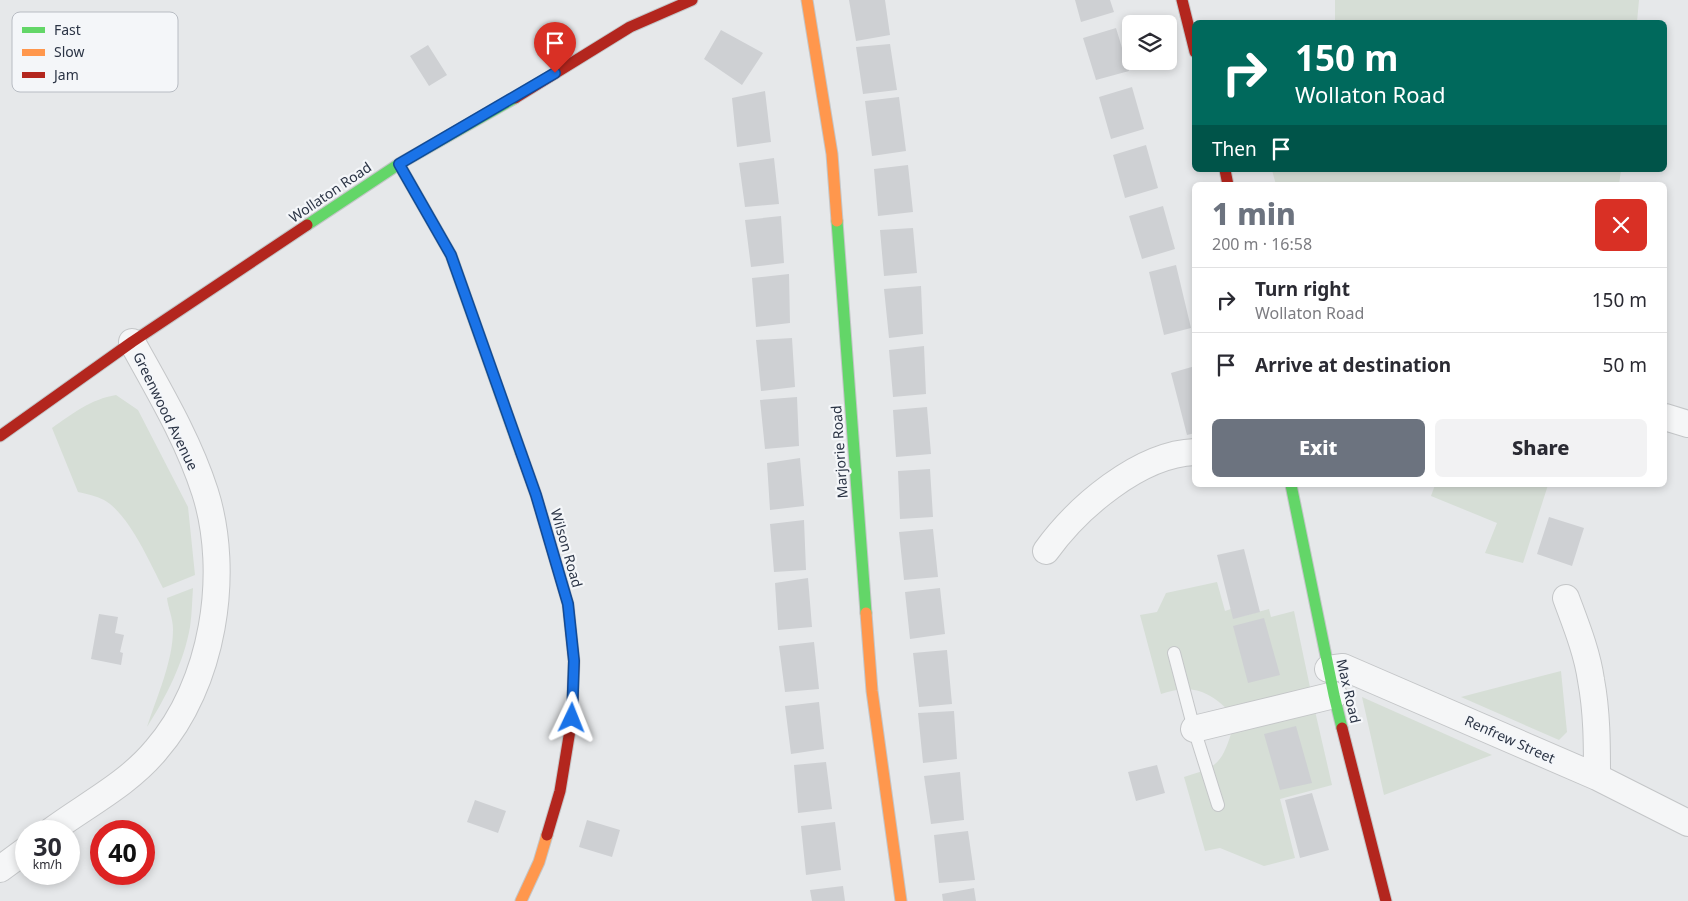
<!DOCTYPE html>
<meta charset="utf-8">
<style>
body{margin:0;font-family:"Noto Sans",sans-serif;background:#f2f2f3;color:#2b2b33;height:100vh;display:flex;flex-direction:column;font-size:19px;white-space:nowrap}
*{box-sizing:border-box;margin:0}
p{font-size:16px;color:#7c7c81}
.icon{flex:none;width:28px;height:28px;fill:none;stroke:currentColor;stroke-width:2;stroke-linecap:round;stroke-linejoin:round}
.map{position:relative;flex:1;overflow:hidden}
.drawer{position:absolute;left:1192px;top:182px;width:475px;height:305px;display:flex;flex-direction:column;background:#fff;border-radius:8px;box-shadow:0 2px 8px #0003}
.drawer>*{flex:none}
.banner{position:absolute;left:1192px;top:20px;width:475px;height:152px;border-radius:8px;box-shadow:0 2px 8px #0003;background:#00695c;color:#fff;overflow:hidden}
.buttons{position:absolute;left:1122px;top:15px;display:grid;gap:10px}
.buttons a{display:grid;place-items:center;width:55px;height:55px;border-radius:8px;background:#fff;box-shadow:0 2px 8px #0003;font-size:25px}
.speed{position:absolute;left:15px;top:820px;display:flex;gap:10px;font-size:25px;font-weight:700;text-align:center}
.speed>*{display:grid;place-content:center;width:65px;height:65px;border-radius:50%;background:#fff;box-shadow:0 2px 8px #0003;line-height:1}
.speed small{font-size:12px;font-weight:400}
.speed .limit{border:8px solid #d22;background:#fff;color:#111}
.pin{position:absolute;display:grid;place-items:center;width:42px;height:42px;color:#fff;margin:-51px -21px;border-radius:50% 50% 50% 0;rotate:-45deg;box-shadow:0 0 5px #0007}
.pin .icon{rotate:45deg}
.me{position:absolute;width:55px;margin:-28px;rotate:2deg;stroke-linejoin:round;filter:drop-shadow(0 0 4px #0008)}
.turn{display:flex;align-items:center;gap:18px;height:105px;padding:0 20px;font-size:22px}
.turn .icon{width:65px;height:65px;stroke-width:2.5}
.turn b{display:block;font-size:35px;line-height:42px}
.then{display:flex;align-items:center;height:48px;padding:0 20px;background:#0003;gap:10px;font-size:19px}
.round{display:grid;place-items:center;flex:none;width:52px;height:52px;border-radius:8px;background:#f2f2f3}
.overview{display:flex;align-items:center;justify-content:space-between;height:85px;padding:0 20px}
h1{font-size:30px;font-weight:800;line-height:38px;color:#6c737f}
.action{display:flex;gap:10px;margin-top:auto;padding:10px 20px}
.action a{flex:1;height:58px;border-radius:8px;background:#6c737f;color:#fff;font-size:20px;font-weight:800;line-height:58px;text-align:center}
.action a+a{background:#f2f2f3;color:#2b2b33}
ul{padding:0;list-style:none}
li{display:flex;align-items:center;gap:15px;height:65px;padding:0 20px;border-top:1px solid #e1e1e2}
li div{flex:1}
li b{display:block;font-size:19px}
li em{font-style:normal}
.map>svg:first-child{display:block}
</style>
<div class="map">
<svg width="1688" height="901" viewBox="0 0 1688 901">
<rect width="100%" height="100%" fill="#e6e8ea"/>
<path fill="#d6ded6" d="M1335,0H1639L1637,22H1335Z
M1272,170H1621L1619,185H1276Z
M116,395L138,410L188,507L195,575L163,588C150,563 129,514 104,500C96,496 87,494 78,492L52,428C72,414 91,399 116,395Z
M1435,485H1548L1523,563L1485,553L1497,523L1431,496Z
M1217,582L1225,611L1240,606L1243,616L1269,609L1271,617L1294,611L1311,692L1229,711C1208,690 1190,684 1161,694L1140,615L1157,612L1166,593Z
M193,588C192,601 192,614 190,627C184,662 166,697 147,727C157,696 173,662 173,629C173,618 168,608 167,598Z
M1561,671L1567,732L1559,740L1461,697Z
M1362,697L1492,755L1384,795Z
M1315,711L1332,785L1280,799L1295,858L1264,866L1220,848L1205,851L1184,777C1217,767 1221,765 1232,731Z"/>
<path fill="#ced0d3" d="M849,0H885L890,35L856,41Z
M1075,0H1110L1114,12L1081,22Z
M1116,28L1129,71L1096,80L1083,38Z
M721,30L763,53L742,85L704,59Z
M890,44L897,90L863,94L856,47Z
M428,45L447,75L429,86L410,56Z
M1132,87L1144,129L1111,139L1099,97Z
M765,91L771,142L737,147L732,98Z
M899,97L906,151L872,156L865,101Z
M1146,145L1158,188L1125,198L1113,155Z
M774,158L779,204L745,207L739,163Z
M908,165L913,212L878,216L874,169Z
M1163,206L1175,249L1142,259L1129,216Z
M781,216L784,263L751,267L745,220Z
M913,228L917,273L884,276L880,230Z
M1176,265L1191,328L1164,335L1149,272Z
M789,274L790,323L756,327L752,278Z
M921,286L923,334L889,338L884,289Z
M792,338L795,387L761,391L756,340Z
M924,346L926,394L893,397L889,350Z
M1195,366V433L1187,435L1171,373Z
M797,397L799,446L765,449L760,400Z
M927,407L931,454L896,457L893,410Z
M800,458L804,506L770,510L767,463Z
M930,469L933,517L900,519L898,471Z
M1549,517L1584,528L1572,566L1537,554Z
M804,520L806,570L774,572L770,524Z
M933,529L938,577L904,580L899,532Z
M1244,549L1260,612L1233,619L1217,555Z
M808,578L812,627L778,630L775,583Z
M940,588L945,634L910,639L905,592Z
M99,614L118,617L115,633L124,635L120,652L123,653L121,665L91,659Z
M1264,618L1280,675L1248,683L1233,626Z
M814,642L819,689L785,692L779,646Z
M947,650L952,704L919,707L913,653Z
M819,702L824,749L791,754L785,706Z
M954,711L957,759L923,763L918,713Z
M1296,726L1312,783L1280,790L1264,734Z
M826,762L832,809L798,813L794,765Z
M1157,765L1165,793L1136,801L1128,772Z
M960,772L964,820L931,824L924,776Z
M1312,793L1329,850L1300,858L1285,800Z
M475,800L506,811L498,833L467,822Z
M587,820L620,830L612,857L579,847Z
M835,822L841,870L806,875L801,826Z
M968,831L975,880L939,883L934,835Z
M843,886L845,901H812L810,890Z
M974,888L976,901H943L942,894Z"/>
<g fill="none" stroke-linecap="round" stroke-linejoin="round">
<g stroke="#c4c6c8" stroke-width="14">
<path id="lane" d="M1174,653L1194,729L1218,805"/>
</g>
<g stroke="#c4c6c8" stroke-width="28">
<path id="street" d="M1665,417L1688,424
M1046,551C1077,508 1139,454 1195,452
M1566,598C1576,625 1587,652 1591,680C1597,712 1597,744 1597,777
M1328,669L1343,667L1597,777L1688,823
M1194,729L1334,695
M51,831C86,805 128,784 156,750C213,685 231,574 205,492C188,439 159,391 132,342
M0,869L26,850"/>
</g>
<g stroke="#c4c6c8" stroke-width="13">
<path id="fast" d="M399,164L451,255L521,453
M837,221L866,613
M307,225L399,164L515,98
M1291,485L1334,695L1342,728"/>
</g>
<g stroke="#c4c6c8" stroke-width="13">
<path id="slow" d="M807,0L832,154L837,221
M866,613L872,691L901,901
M521,901L539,862L547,835"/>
</g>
<g stroke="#c4c6c8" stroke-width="13">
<path id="jam" d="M1182,0L1195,52
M515,98L630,27L692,0
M1225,170L1228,185
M0,436L132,342L307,225
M521,453L536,495L568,604L574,661L572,718L560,791L547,835
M1342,728L1386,901"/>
</g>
<use href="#lane" stroke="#f5f6f7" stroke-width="12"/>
<use href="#street" stroke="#f5f6f7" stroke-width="26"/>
<use href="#fast" stroke="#63d668" stroke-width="11"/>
<use href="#slow" stroke="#ff974d" stroke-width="11"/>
<use href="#jam" stroke="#b3261e" stroke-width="11"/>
</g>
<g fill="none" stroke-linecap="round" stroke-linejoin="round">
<g stroke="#114b97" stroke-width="12">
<path id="route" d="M555,73L399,164L451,255L536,495L568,604L574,661L572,718"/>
</g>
<use href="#route" stroke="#1a73e8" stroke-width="9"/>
</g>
<g text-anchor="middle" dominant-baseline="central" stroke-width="4.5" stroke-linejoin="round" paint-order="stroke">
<g font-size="14" fill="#2b3445" stroke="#f4f6f9">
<text transform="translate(330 192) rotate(-34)">Wollaton Road</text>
<text transform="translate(166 411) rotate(64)">Greenwood Avenue</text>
<text transform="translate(839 452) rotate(-94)">Marjorie Road</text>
<text transform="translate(567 548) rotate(74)">Wilson Road</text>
<text transform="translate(1349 691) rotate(77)">Max Road</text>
<text transform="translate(1510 739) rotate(24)">Renfrew Street</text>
</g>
</g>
<rect x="12" y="12" width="166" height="80" rx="8" fill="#f4f6f9" stroke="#b8bcc3" stroke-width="1"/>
<rect x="22" y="27" width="23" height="6" fill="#63d668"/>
<rect x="22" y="49" width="23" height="7" fill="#ff974d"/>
<rect x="22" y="72" width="23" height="6" fill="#b3261e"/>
<g font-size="14" fill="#2b3445">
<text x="54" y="35">Fast</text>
<text x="54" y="57">Slow</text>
<text x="54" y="80">Jam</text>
</g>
</svg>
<div class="buttons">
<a><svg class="icon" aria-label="layers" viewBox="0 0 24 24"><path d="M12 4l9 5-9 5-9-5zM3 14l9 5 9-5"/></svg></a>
</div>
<div class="speed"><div>30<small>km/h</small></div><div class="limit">40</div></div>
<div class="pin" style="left:555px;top:73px;background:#d93025"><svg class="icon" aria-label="arrive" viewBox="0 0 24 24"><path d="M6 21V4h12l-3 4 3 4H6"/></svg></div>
<svg class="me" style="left:572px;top:718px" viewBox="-20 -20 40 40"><path d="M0-17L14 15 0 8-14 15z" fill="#1a73e8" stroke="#fff" stroke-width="4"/></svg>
<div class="banner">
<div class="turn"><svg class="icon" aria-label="right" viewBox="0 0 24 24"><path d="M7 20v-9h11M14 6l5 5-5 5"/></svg><div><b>150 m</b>Wollaton Road</div></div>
<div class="then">Then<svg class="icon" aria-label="arrive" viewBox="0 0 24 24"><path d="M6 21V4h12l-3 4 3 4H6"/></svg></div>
</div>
<section class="drawer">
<div class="overview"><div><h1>1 min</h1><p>200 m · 16:58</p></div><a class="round" style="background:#d93025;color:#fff"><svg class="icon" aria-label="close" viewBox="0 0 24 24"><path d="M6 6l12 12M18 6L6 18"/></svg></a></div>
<ul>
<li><svg class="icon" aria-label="right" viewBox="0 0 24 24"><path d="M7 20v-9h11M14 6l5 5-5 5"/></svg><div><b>Turn right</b><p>Wollaton Road</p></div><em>150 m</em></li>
<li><svg class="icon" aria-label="arrive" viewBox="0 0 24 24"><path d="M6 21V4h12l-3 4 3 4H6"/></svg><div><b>Arrive at destination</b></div><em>50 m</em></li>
</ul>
<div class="action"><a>Exit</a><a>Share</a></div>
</section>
</div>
